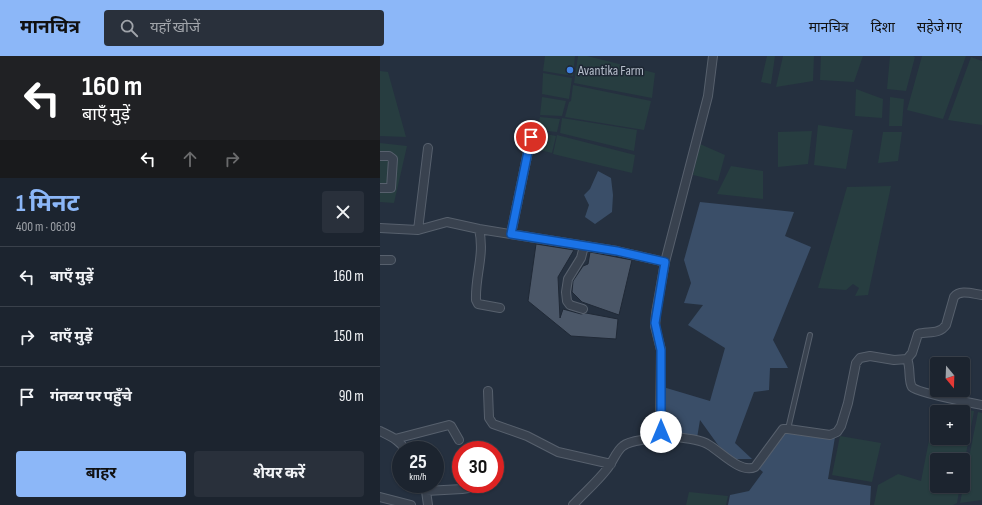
<!DOCTYPE html>
<html lang="hi">
<meta charset="utf-8">
<style>
body{margin:0;font-family:"Sofia Sans Condensed","Noto Sans Devanagari",sans-serif;background:#29303b;color:#f1f3f6;height:100vh;display:flex;flex-direction:column;font-size:15px;white-space:nowrap}
*{box-sizing:border-box;margin:0}
p{font-size:13px;color:#a0a4aa}
.icon{flex:none;width:22px;height:22px;fill:none;stroke:currentColor;stroke-width:2;stroke-linecap:round;stroke-linejoin:round}
.map{position:relative;flex:1;overflow:hidden}
.drawer{display:flex;flex-direction:column;background:#1c242f;width:380px}
.drawer>*{flex:none}
.top-card{background:#202124;color:#fff;overflow:hidden}
.needle{width:26px;rotate:161deg}
.buttons{position:absolute;left:550px;top:301px;display:grid;gap:8px}
.buttons a{display:grid;place-items:center;width:40px;height:40px;border-radius:4px;background:#1c242f;box-shadow:0 1px 3px #0004,0 0 0 1px #3a414b;font-size:20px}
.speed{position:absolute;left:12px;top:385px;display:flex;gap:8px;font-size:20px;font-weight:700;text-align:center}
.speed>*{display:grid;place-content:center;width:52px;height:52px;border-radius:50%;background:#1c242f;box-shadow:0 1px 3px #0004,0 0 0 1px #3a414b;line-height:1}
.speed small{font-size:10px;font-weight:400}
.speed .limit{border:6px solid #d22;background:#fff;color:#111}
.pin{position:absolute;display:grid;place-items:center;width:34px;height:34px;color:#fff;margin:-17px;border:2px solid #fff;border-radius:50%;box-shadow:0 1px 4px #0007}
.me{position:absolute;width:44px;margin:-22px;rotate:0deg;stroke-linejoin:round;filter:drop-shadow(0 0 3px #0008)}
.turn{display:flex;align-items:center;gap:14px;height:84px;padding:0 16px;font-size:18px}
.turn .icon{width:52px;height:52px;stroke-width:2.5}
.turn b{display:block;font-size:28px;line-height:34px}
.lanes{display:flex;align-items:center;height:38px;padding:0 16px;background:#0003;justify-content:center;gap:20px;direction:ltr}
.lanes .off{opacity:.35}
.round{display:grid;place-items:center;flex:none;width:42px;height:42px;border-radius:4px;background:#29303b}
.summary{display:flex;align-items:center;justify-content:space-between;height:68px;padding:0 16px}
h1{font-size:24px;font-weight:700;line-height:30px;color:#8cb7f8}
.button{display:flex;gap:8px;margin-top:auto;padding:8px 16px}
.button a{flex:1;height:46px;border-radius:4px;background:#8cb7f8;color:#111;font-size:16px;font-weight:700;line-height:46px;text-align:center}
.button a+a{background:#29303b;color:#f1f3f6}
ul{padding:0;list-style:none}
li{display:flex;align-items:center;gap:12px;height:60px;padding:0 16px;border-top:1px solid #3a414b}
li div{flex:1}
li b{display:block;font-size:15px}
li em{font-style:normal}
header{display:flex;align-items:center;gap:24px;box-sizing:border-box;height:56px;padding:0 20px;background:#8cb7f8;color:#111}
header strong{font-size:19px}
nav{display:flex;gap:22px;margin-inline-start:auto;font-size:14px}
.search{width:280px;height:36px;background:#29303b;display:flex;align-items:center;gap:10px;box-sizing:border-box;padding:0 14px;border-radius:4px;color:#a0a4aa;font-size:15px}
main{display:flex;flex:1;min-height:0}
.map>svg:first-child{display:block}
</style>
<header>
<strong>मानचित्र</strong>
<div class="search"><svg class="icon" aria-label="search" viewBox="0 0 24 24"><circle cx="10" cy="10" r="6"/><path d="M15 15l6 6"/></svg>यहाँ खोजें</div>
<nav><a>मानचित्र</a><a>दिशा</a><a>सहेजे गए</a></nav>
</header>
<main>
<section class="drawer">
<div class="top-card">
<div class="turn"><svg class="icon" aria-label="left" viewBox="0 0 24 24"><path d="M17 20v-9H6M10 6l-5 5 5 5"/></svg><div><b>160 m</b>बाएँ मुड़ें</div></div>
<div class="lanes"><svg class="icon" aria-label="left" viewBox="0 0 24 24"><path d="M17 20v-9H6M10 6l-5 5 5 5"/></svg><svg class="icon off" aria-label="ahead" viewBox="0 0 24 24"><path d="M12 20V5M6 11l6-6 6 6"/></svg><svg class="icon off" aria-label="right" viewBox="0 0 24 24"><path d="M7 20v-9h11M14 6l5 5-5 5"/></svg></div>
</div>
<div class="summary"><div><h1>1 मिनट</h1><p>400 m · 06:09</p></div><a class="round"><svg class="icon" aria-label="close" viewBox="0 0 24 24"><path d="M6 6l12 12M18 6L6 18"/></svg></a></div>
<ul>
<li><svg class="icon" aria-label="left" viewBox="0 0 24 24"><path d="M17 20v-9H6M10 6l-5 5 5 5"/></svg><div><b>बाएँ मुड़ें</b></div><em>160 m</em></li>
<li><svg class="icon" aria-label="right" viewBox="0 0 24 24"><path d="M7 20v-9h11M14 6l5 5-5 5"/></svg><div><b>दाएँ मुड़ें</b></div><em>150 m</em></li>
<li><svg class="icon" aria-label="arrive" viewBox="0 0 24 24"><path d="M6 21V4h12l-3 4 3 4H6"/></svg><div><b>गंतव्य पर पहुँचे</b></div><em>90 m</em></li>
</ul>
<div class="button"><a>बाहर</a><a>शेयर करें</a></div>
</section>
<div class="map">
<svg width="602" height="449" viewBox="0 0 602 449">
<rect width="100%" height="100%" fill="#25303f"/>
<path fill="#273d40" fill-rule="evenodd" d="M165,0H195L193,20L163,15Z
M198,0H207L275,17L272,42L194,27Z
M387,0H395L391,28L381,26Z
M403,0H434L433,25L396,31Z
M441,0H483L474,26L440,24Z
M510,0H533L535,1L526,35L507,33Z
M542,0H586L563,63L527,54Z
M591,1L602,5V69L568,64Z
M0,15L8,16L26,81L0,80Z
M163,17L192,22L189,43L162,38Z
M193,29L271,45L264,74L185,61L189,46L191,45Z
M476,33L503,43L502,62L475,60Z
M162,41L186,45L182,60L160,59Z
M510,41L524,43L522,70H509Z
M160,61L180,63L177,76L157,74Z
M182,62L257,74L254,95L180,77Z
M438,69L473,74L466,113L434,109Z
M432,75L428,108L398,111V76Z
M156,76L176,80L172,97L151,92Z
M503,76H522L518,105L498,107Z
M177,79L255,99L252,117L173,98Z
M0,87L27,90L14,147L0,146Z
M320,88L345,99L338,125L313,119Z
M351,110L383,115V143L337,138Z
M511,130L488,239L475,240L479,232L473,228L466,234L438,232L467,131Z
M556,349L594,355L583,414V404H557V430H580L577,447L573,449H494L498,429L518,418L541,425ZM557,356H583V382H557Z
M598,356L602,357V444L580,447Z
M460,380L501,387L492,426L452,419Z
M309,436L348,440L346,449H306Z"/>
<path fill="#3a4e68" d="M218,115L231,122L233,139L232,156L215,168L205,161L209,149L204,139L210,133Z
M320,146L414,156L405,180L431,191L393,284L408,312H390L389,334L374,336L355,387L372,403H352L338,389L320,364L317,382L284,373L283,331L330,345L345,292L308,269L323,249L304,247L311,227L304,204Z
M403,374L455,381L448,423L491,430L490,449H348L350,439L369,435L383,416L377,411Z"/>
<path fill="#4b5768" stroke="#202936" d="M156,188L194,194L178,221L180,262L183,253L201,258L206,257L238,263L236,283L191,280L148,245Z
M210,196L252,204L239,259L202,246L192,236L193,225L203,210L208,208Z"/>
<g fill="none" stroke-linecap="round" stroke-linejoin="round">
<g stroke="#57606d" stroke-width="6">
<path id="lane" d="M408,373L430,279"/>
</g>
<g stroke="#57606d" stroke-width="10">
<path id="street" d="M0,100H9L13,103L11,132H0
M0,172L38,174L67,166L99,173L237,195L285,206
M99,173C105,199 95,219 96,244L98,248L120,252
M38,174L48,92
M131,178L151,81
M0,204H11
M203,253L190,249L187,245L186,236L188,223L201,202L204,190
M527,303L532,297L538,278C548,275 559,279 566,269L574,241C580,233 593,238 602,239
M108,335L109,362L113,368L147,380L178,396L231,408
M0,375C10,380 20,384 25,394
M279,379C292,381 319,382 329,389C341,396 361,418 375,411L403,373H408L450,379L457,376L461,370L468,347L476,307L480,302L490,300L514,304L527,303C531,311 528,325 532,331C537,337 592,347 602,349
M15,383L69,369L71,370L79,384
M45,428L48,449
M46,435L82,433L108,429
M0,441L31,449
M193,449C204,437 217,426 227,413C233,406 236,395 243,390C253,382 273,386 280,377L281,294L275,270L276,257L285,206L328,40L333,0"/>
</g>
<use href="#lane" stroke="#39424f" stroke-width="4"/>
<use href="#street" stroke="#39424f" stroke-width="8"/>
</g>
<g fill="none" stroke-linecap="round" stroke-linejoin="round">
<g stroke="#114b97" stroke-width="10">
<path id="route" d="M151,81L131,178L237,195L285,206L275,267L281,294V376"/>
</g>
<use href="#route" stroke="#1a73e8" stroke-width="7"/>
</g>
<circle fill="#3f7fe0" stroke="#1e2734" stroke-width="1.5" cx="190" cy="14" r="4"/>
<g text-anchor="middle" dominant-baseline="central" stroke-width="3" stroke-linejoin="round" paint-order="stroke">
<g font-size="14" fill="#b5bdca" stroke="#1e2734" text-anchor="start">
<text x="198" y="14">Avantika Farm</text>
</g>
</g>
</svg>
<div class="buttons">
<a><svg class="needle" viewBox="-14 -14 28 28"><path d="M0-13l5 13h-10z" fill="#e53935"/><path d="M0 13l5-13h-10z" fill="#a0a4aa"/></svg></a>
<a>+</a>
<a>−</a>
</div>
<div class="speed"><div>25<small>km/h</small></div><div class="limit">30</div></div>
<div class="pin" style="left:151px;top:81px;background:#d93025"><svg class="icon" aria-label="arrive" viewBox="0 0 24 24"><path d="M6 21V4h12l-3 4 3 4H6"/></svg></div>
<svg class="me" style="left:281px;top:376px" viewBox="-20 -20 40 40"><circle r="19" fill="#fff"/><path d="M0-13L10 11 0 6-10 11z" fill="#1a73e8"/></svg>
</div>
</main>
